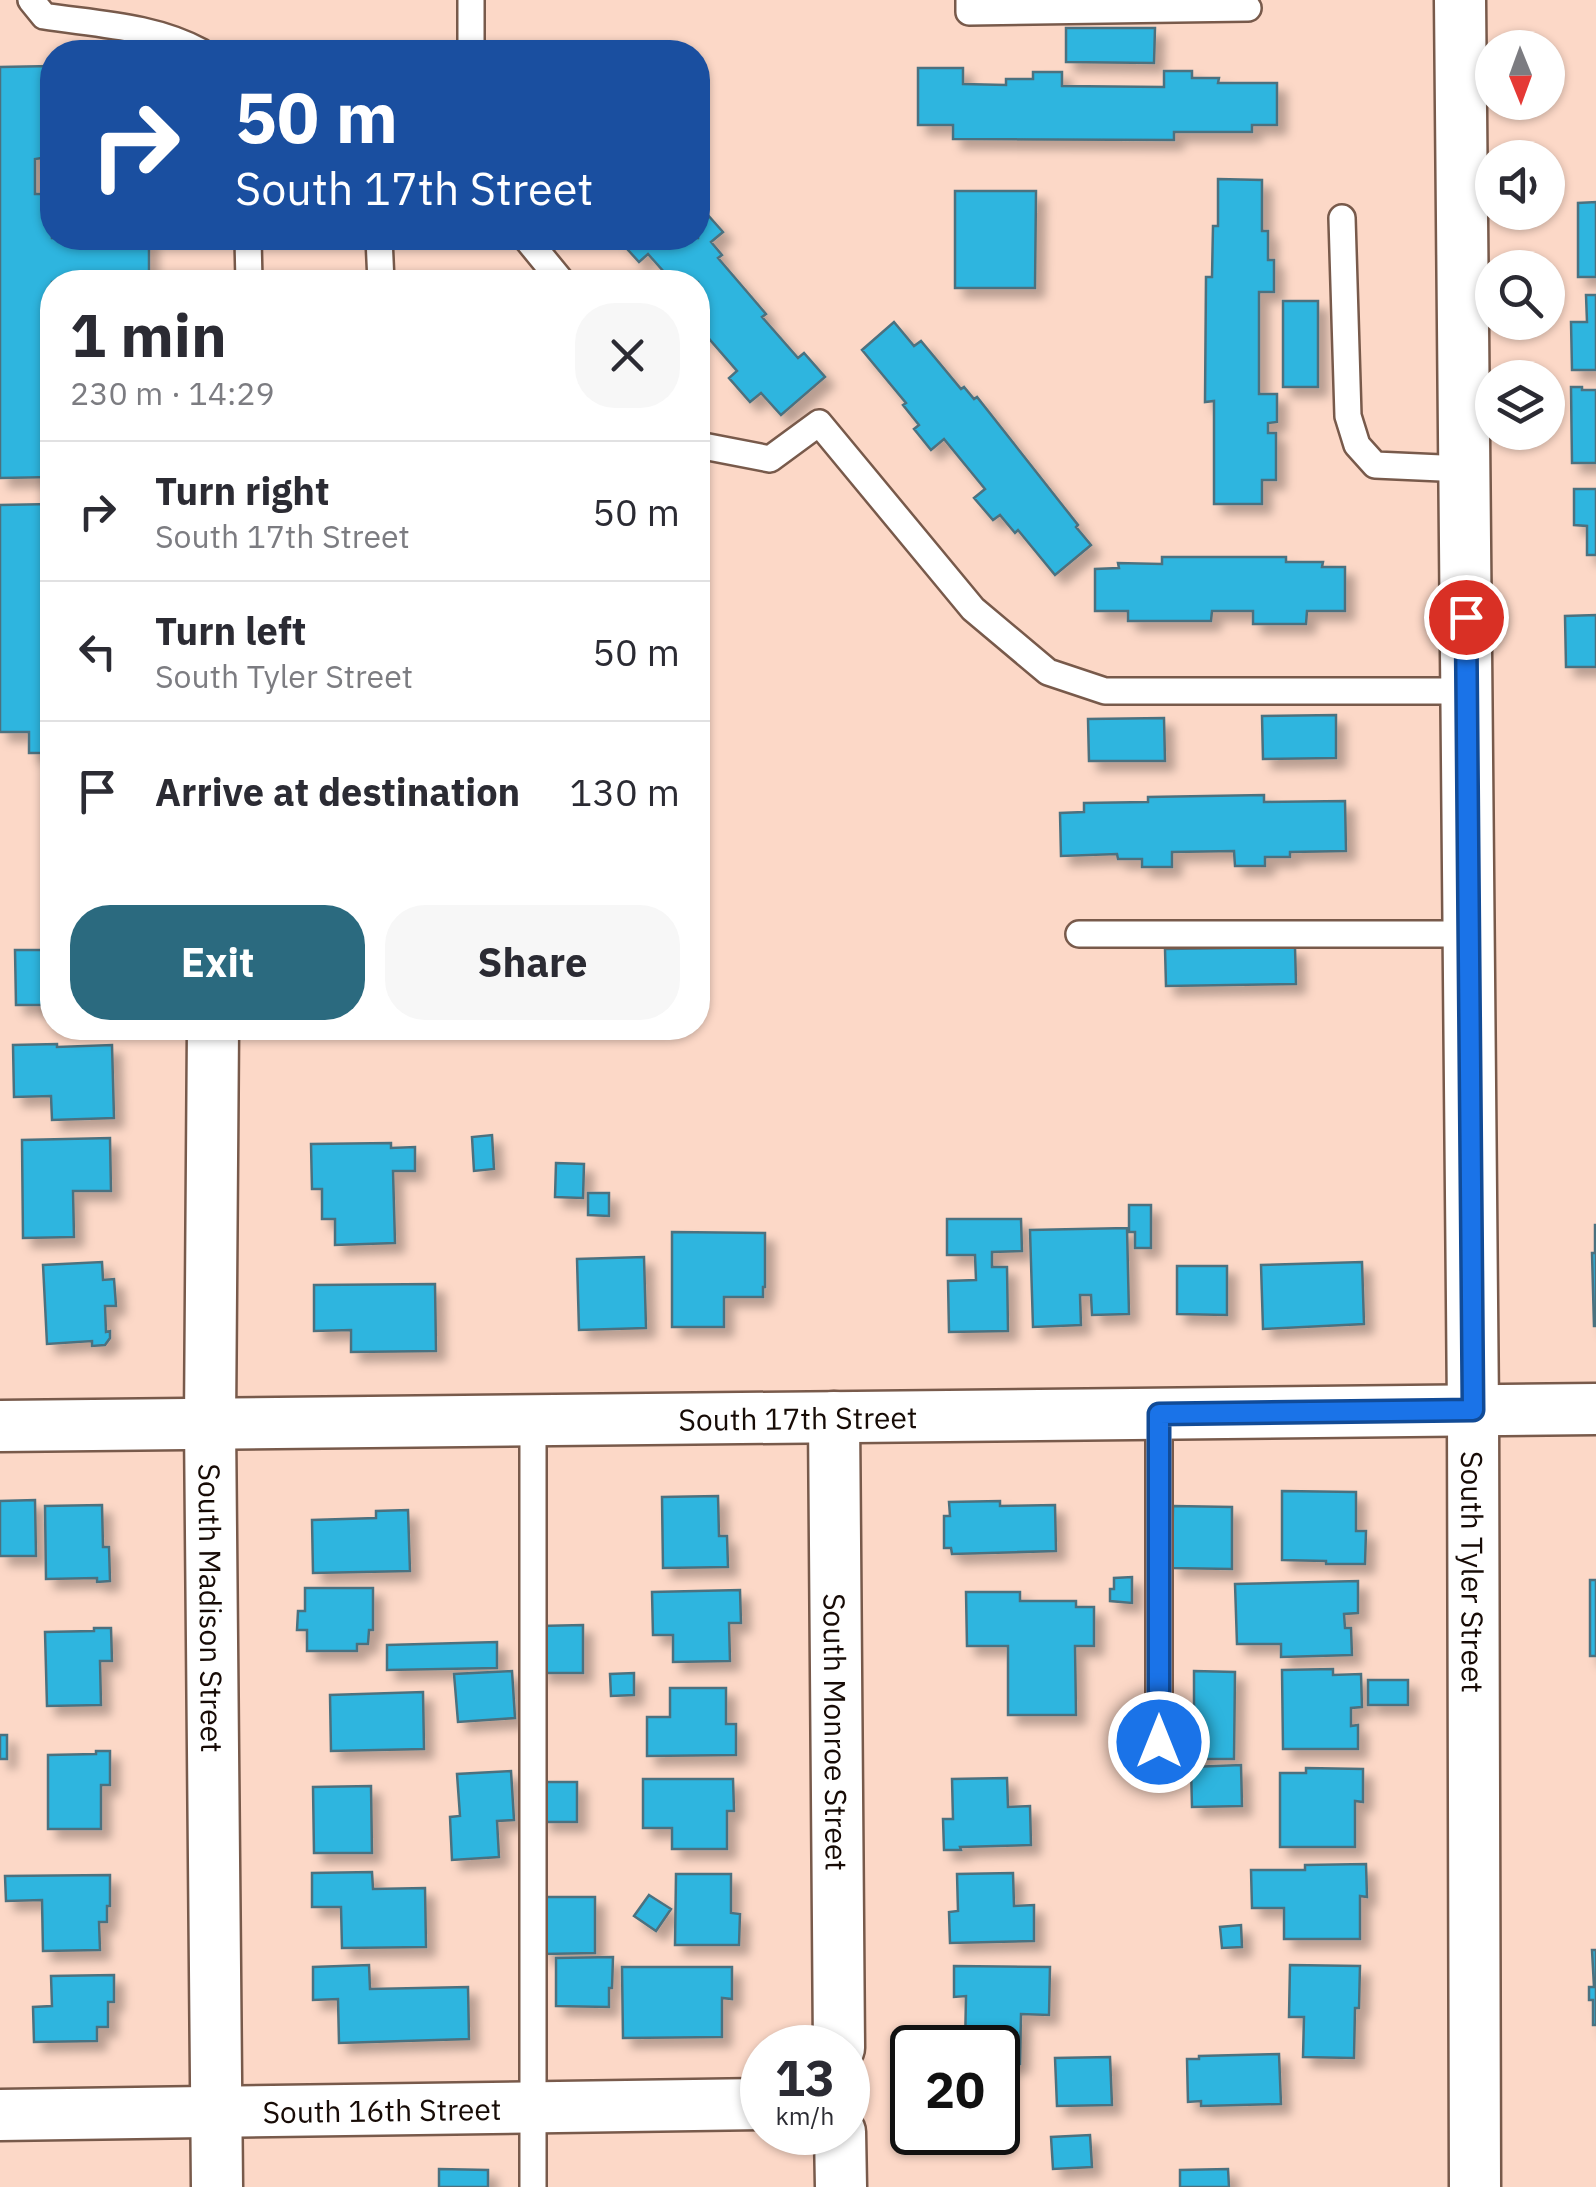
<!DOCTYPE html>
<meta charset="utf-8">
<style>
body{margin:0;font-family:"IBM Plex Sans",sans-serif;background:#f7f7f7;color:#2b2b33;height:100vh;display:flex;flex-direction:column;font-size:38px;white-space:nowrap}
*{box-sizing:border-box;margin:0}
p{font-size:32px;color:#7c7c81}
.icon{flex:none;width:55px;height:55px;fill:none;stroke:currentColor;stroke-width:2;stroke-linecap:round;stroke-linejoin:round}
.map{position:relative;flex:1;overflow:hidden}
.panel{position:absolute;left:40px;top:270px;width:670px;height:770px;display:flex;flex-direction:column;background:#fff;border-radius:40px;box-shadow:0 2px 8px #0004}
.panel>*{flex:none}
.guide{position:absolute;left:40px;top:40px;width:670px;height:210px;border-radius:40px;box-shadow:0 2px 8px #0004;background:#1a4fa0;color:#fff;overflow:hidden}
.needle{width:65px;rotate:179deg}
.controls{position:absolute;left:1475px;top:30px;display:grid;gap:20px}
.controls a{display:grid;place-items:center;width:90px;height:90px;border-radius:50%;background:#fff;box-shadow:0 2px 8px #0004;font-size:50px}
.speed{position:absolute;left:740px;top:2025px;display:flex;gap:20px;font-size:50px;font-weight:700;text-align:center}
.speed>*{display:grid;place-content:center;width:130px;height:130px;border-radius:50%;background:#fff;box-shadow:0 2px 8px #0004;line-height:1}
.speed small{font-size:25px;font-weight:400}
.speed .limit{border:5px solid #111;border-radius:15px;background:#fff;color:#111}
.pin{position:absolute;display:grid;place-items:center;width:85px;height:85px;color:#fff;margin:-42px;border:5px solid #fff;border-radius:50%;box-shadow:0 2px 10px #0007}
.me{position:absolute;width:110px;margin:-55px;rotate:0deg;stroke-linejoin:round;filter:drop-shadow(0 0 8px #0008)}
.turn{display:flex;align-items:center;gap:35px;height:210px;padding:0 30px;font-size:45px}
.turn .icon{width:130px;height:130px;stroke-width:2.5}
.turn b{display:block;font-size:70px;line-height:85px}
.round{display:grid;place-items:center;flex:none;width:105px;height:105px;border-radius:40px;background:#f7f7f7}
.summary{display:flex;align-items:center;justify-content:space-between;height:170px;padding:0 30px}
h1{font-size:60px;font-weight:700;line-height:75px}
.button{display:flex;gap:20px;margin-top:auto;padding:20px 30px}
.button a{flex:1;height:115px;border-radius:40px;background:#2b6a7f;color:#fff;font-size:40px;font-weight:700;line-height:115px;text-align:center}
.button a+a{background:#f7f7f7;color:#2b2b33}
ul{padding:0;list-style:none}
li{display:flex;align-items:center;gap:30px;height:140px;padding:0 30px;border-top:2px solid #e1e1e2}
li div{flex:1}
li b{display:block;font-size:38px}
li em{font-style:normal}
.map>svg:first-child{display:block}
</style>
<div class="map">
<svg width="1596" height="2187" viewBox="0 0 1596 2187">
<defs>
<filter id="shadow"><feDropShadow dx="9" dy="9" stdDeviation="5" flood-color="#0004"/></filter>
</defs>
<rect width="100%" height="100%" fill="#fcd8c7"/>
<path fill="#2fb5df" stroke="#4c717f" stroke-width="2.5" filter="url(#shadow)" d="M1066,28H1155L1154,63L1066,62Z
M52,66V167H42V158L35,159V194H52V238H149V282H52V477L0,478V67Z
M918,68H963V84L1006,85V79H1033V72H1062V86L1164,87V71H1192V78H1219L1218,83H1277V125H1252V132H1174V140L953,139V125H918Z
M1218,179L1262,180V231H1268V260H1274V292H1259V394H1277V422L1268,423V433H1276V480H1262V504H1214V401L1205,402L1206,277H1212L1213,226H1218Z
M955,191H1036L1035,288H955Z
M1596,202V277H1578V203Z
M707,214L723,232L711,242L722,255L718,258L766,314L762,317L798,358L804,353L825,377L781,415L761,393L750,402L729,378L737,371L698,326V282H673L648,254L639,262L619,240L622,238H698V220Z
M1586,295H1596V370H1572L1571,322H1587Z
M1283,301H1318V387H1283Z
M894,322L914,346L921,341L961,389L964,387L974,399L977,397L1078,525L1076,527L1091,545L1055,575L1018,530L1015,533L1000,515L993,520L974,498L985,489L944,439L931,450L914,429L919,425L903,405L906,403L862,350Z
M1571,387H1582V390H1596V463H1572Z
M1574,489H1596V555H1587V526L1574,525Z
M52,504V753H29V732H0V505Z
M1162,557H1286V562H1323L1322,567H1345V611H1307L1306,624H1253V611H1212L1211,621H1128V611H1095V569L1119,568L1118,563L1162,564Z
M1596,615V667H1566L1565,616Z
M1336,715V758L1263,759L1262,716Z
M1164,718L1165,761H1089L1088,719Z
M1264,795V802L1345,801L1346,851L1290,852V857H1265V866H1235L1234,851L1172,852V867H1142V859H1118L1117,854L1061,856L1060,813L1084,812V803L1148,802V797Z
M46,824H52V923H47Z
M1295,947L1296,984L1166,986L1165,949Z
M15,950H52V1025L51,1005H16Z
M57,1044V1047L112,1045L114,1118L52,1120L51,1096L14,1097L13,1045Z
M492,1135L494,1169L474,1171L472,1137Z
M110,1138L111,1191H73L74,1237L23,1238L22,1140Z
M391,1143V1148L415,1147V1171H393L395,1243L335,1245V1219H322V1189H312L311,1144Z
M556,1163L584,1164L583,1198L555,1197Z
M588,1193H609V1216L588,1215Z
M1129,1205H1151V1248H1135V1232H1129Z
M947,1219H1021L1022,1251L992,1252V1267H1007L1008,1331L949,1332L948,1281L976,1280L975,1255H947Z
M1595,1225H1596V1326H1594L1592,1253H1595Z
M1127,1228L1129,1314L1092,1315L1091,1295H1080L1081,1325L1033,1327L1030,1230Z
M672,1232L765,1233V1287H763V1297H724V1327H672Z
M644,1257L646,1328L579,1330L577,1259Z
M102,1262L103,1280L114,1279L116,1306H105L106,1332L110,1331V1338L105,1345L92,1346V1341L47,1344L43,1265Z
M1362,1262L1364,1324L1263,1329L1261,1265Z
M1177,1266H1227V1315L1177,1314Z
M435,1284L436,1351L351,1352V1330L314,1331V1285Z
M1282,1491L1356,1492V1531H1366L1365,1564H1326V1561L1282,1560Z
M718,1496L719,1536H727L728,1567L663,1568L662,1497Z
M35,1500L36,1556H0V1501Z
M1000,1501V1506L1055,1505L1056,1551L952,1554L951,1548H944V1516H950L949,1502Z
M102,1505L103,1547H109L110,1581L97,1582V1578L46,1579L45,1506Z
M1173,1506L1232,1507V1569L1172,1568Z
M408,1510L410,1571L313,1573L312,1520L376,1518V1511Z
M1132,1577V1603L1110,1601V1589H1114V1578Z
M1590,1580H1596V1656H1590Z
M1358,1581V1613L1344,1614L1345,1628H1351L1352,1655L1281,1657V1644H1237L1235,1584Z
M305,1588H373V1630H369L368,1644H357V1651H307V1630H297L298,1611H305Z
M740,1590L741,1623H729L730,1661L673,1662V1635H653L652,1592Z
M966,1592H1020V1601H1076V1607H1094V1646H1075L1076,1715H1008V1646H967Z
M583,1625V1673H540L539,1626Z
M94,1628H111L112,1661H100L101,1705L47,1706L45,1632L94,1631Z
M497,1642V1668L387,1670V1645Z
M1333,1669V1675L1361,1674L1362,1707L1351,1708V1726L1358,1725V1749H1283L1282,1670Z
M512,1671L515,1718L458,1722L454,1674Z
M1194,1671L1235,1672L1234,1759H1192V1763H1172L1173,1735H1194Z
M634,1673V1695L611,1696L610,1674Z
M1368,1680H1408V1705H1368Z
M670,1688H726V1724H736V1755L647,1756V1717H670Z
M423,1692L424,1749L331,1751L330,1695Z
M0,1735H7V1759H0Z
M96,1751H110V1785H101V1829H48V1755L96,1754Z
M1241,1765L1242,1806L1192,1807L1191,1767Z
M1306,1768L1363,1769V1802L1355,1801V1847H1280V1773H1306Z
M511,1771L514,1820L497,1821L499,1857L452,1860L450,1817L460,1816L457,1774Z
M1007,1778L1008,1807L1030,1806L1031,1845L960,1847L961,1850H944L943,1819H953L952,1779Z
M643,1779H733L734,1811H727V1849H672V1828H643Z
M543,1782H577V1822H542Z
M371,1786L372,1853H314L313,1787Z
M1366,1864L1367,1897L1360,1896V1939H1284V1908H1252L1251,1870H1305V1865Z
M372,1872L373,1889L425,1888L426,1947L342,1948L341,1907H312V1873Z
M1013,1873L1014,1906L1034,1905V1941L950,1943L949,1912L958,1911L957,1874Z
M676,1874H731V1913L740,1914L739,1945H675Z
M110,1875V1906H107V1922H99L100,1950L43,1951L42,1900L6,1901L5,1876Z
M649,1895L671,1909L656,1931L634,1916Z
M543,1897H595V1953L543,1954Z
M1241,1925L1242,1947L1222,1948L1220,1927Z
M1592,1950H1596V2025H1593V2000H1589V1987H1594Z
M613,1957L612,1988H609V2007L556,2006V1958Z
M369,1965L370,1989L468,1987L469,2039L339,2043L338,1999L313,2000V1967Z
M1290,1965L1360,1966L1359,2008H1355L1354,2058L1303,2057L1304,2017H1289Z
M954,1966L1050,1967L1049,2015L1021,2014L1020,2064H998V2048H965L966,1996L954,1997Z
M622,1967H732V1999L722,1998V2037L623,2038Z
M114,1975V2002H108V2027H97V2041L34,2042L33,2007L52,2006L51,1976Z
M1279,2054L1281,2104L1201,2106V2101L1188,2102L1187,2059H1199V2056Z
M1110,2057L1112,2105L1057,2106L1055,2058Z
M1090,2135L1092,2167L1053,2169L1051,2137Z
M439,2169L488,2170V2187H439Z
M1228,2169L1229,2187H1180V2170Z"/>
<g fill="none" stroke-linecap="round" stroke-linejoin="round">
<g stroke="#785a4b" stroke-width="30">
<path id="lane" d="M31,0L44,16C96,24 154,26 201,52
M969,0V12L1248,8
M471,52V0
M1342,218L1348,416L1357,445L1375,465L1464,469
M248,238L249,282
M379,238L381,282
M526,238L562,282
M698,445L770,459L819,423L973,609L1048,672L1105,691H1466
M1079,934H1468
M1159,1414V1742
M533,1421V2187"/>
</g>
<g stroke="#785a4b" stroke-width="55">
<g id="street">
<path id="s1" d="M1460,0L1473,1410L1475,2187"/>
<path id="s2" d="M213,1028L210,1423L217,2187"/>
<path id="s3" d="M834,1417L839,2048"/>
<path id="s4" d="M0,1426L1596,1409"/>
<path id="s5" d="M0,2115L762,2104"/>
<path d="M840,2132L841,2187"/>
</g>
</g>
<use href="#lane" stroke="#fff" stroke-width="25"/>
<use href="#street" stroke="#fff" stroke-width="50"/>
</g>
<g fill="none" stroke-linecap="round" stroke-linejoin="round">
<g stroke="#114b97" stroke-width="25">
<path id="route" d="M1159,1742V1414L1473,1410L1466,617"/>
</g>
<use href="#route" stroke="#1a73e8" stroke-width="18"/>
</g>
<g text-anchor="middle" dominant-baseline="central" stroke-width="10" stroke-linejoin="round" paint-order="stroke">
<g font-size="30" fill="#170b06" stroke="#fcd8c7">
<text stroke="none"><textPath href="#s4" startOffset="798">South 17th Street</textPath></text>
<text stroke="none"><textPath href="#s1" startOffset="1572">South Tyler Street</textPath></text>
<text stroke="none"><textPath href="#s2" startOffset="580">South Madison Street</textPath></text>
<text stroke="none"><textPath href="#s3" startOffset="315">South Monroe Street</textPath></text>
<text stroke="none"><textPath href="#s5" startOffset="382">South 16th Street</textPath></text>
</g>
</g>
</svg>
<div class="controls">
<a><svg class="needle" viewBox="-14 -14 28 28"><path d="M0-13l5 13h-10z" fill="#e53935"/><path d="M0 13l5-13h-10z" fill="#7c7c81"/></svg></a>
<a><svg class="icon" aria-label="sound" viewBox="0 0 24 24"><path d="M4 9h4l5-4v14l-5-4H4zM17 9q2 3 0 6"/></svg></a>
<a><svg class="icon" aria-label="search" viewBox="0 0 24 24"><circle cx="10" cy="10" r="6"/><path d="M15 15l6 6"/></svg></a>
<a><svg class="icon" aria-label="layers" viewBox="0 0 24 24"><path d="M12 4l9 5-9 5-9-5zM3 14l9 5 9-5"/></svg></a>
</div>
<div class="speed"><div>13<small>km/h</small></div><div class="limit">20</div></div>
<div class="pin" style="left:1466px;top:617px;background:#d93025"><svg class="icon" aria-label="arrive" viewBox="0 0 24 24"><path d="M6 21V4h12l-3 4 3 4H6"/></svg></div>
<svg class="me" style="left:1159px;top:1742px" viewBox="-20 -20 40 40"><circle r="17" fill="#1a73e8" stroke="#fff" stroke-width="3"/><path d="M0-11L8 9 0 5-8 9z" fill="#fff"/></svg>
<div class="guide">
<div class="turn"><svg class="icon" aria-label="right" viewBox="0 0 24 24"><path d="M7 20v-9h11M14 6l5 5-5 5"/></svg><div><b>50 m</b>South 17th Street</div></div>
</div>
<section class="panel">
<div class="summary"><div><h1>1 min</h1><p>230 m · 14:29</p></div><a class="round"><svg class="icon" aria-label="close" viewBox="0 0 24 24"><path d="M6 6l12 12M18 6L6 18"/></svg></a></div>
<ul>
<li><svg class="icon" aria-label="right" viewBox="0 0 24 24"><path d="M7 20v-9h11M14 6l5 5-5 5"/></svg><div><b>Turn right</b><p>South 17th Street</p></div><em>50 m</em></li>
<li><svg class="icon" aria-label="left" viewBox="0 0 24 24"><path d="M17 20v-9H6M10 6l-5 5 5 5"/></svg><div><b>Turn left</b><p>South Tyler Street</p></div><em>50 m</em></li>
<li><svg class="icon" aria-label="arrive" viewBox="0 0 24 24"><path d="M6 21V4h12l-3 4 3 4H6"/></svg><div><b>Arrive at destination</b></div><em>130 m</em></li>
</ul>
<div class="button"><a>Exit</a><a>Share</a></div>
</section>
</div>
